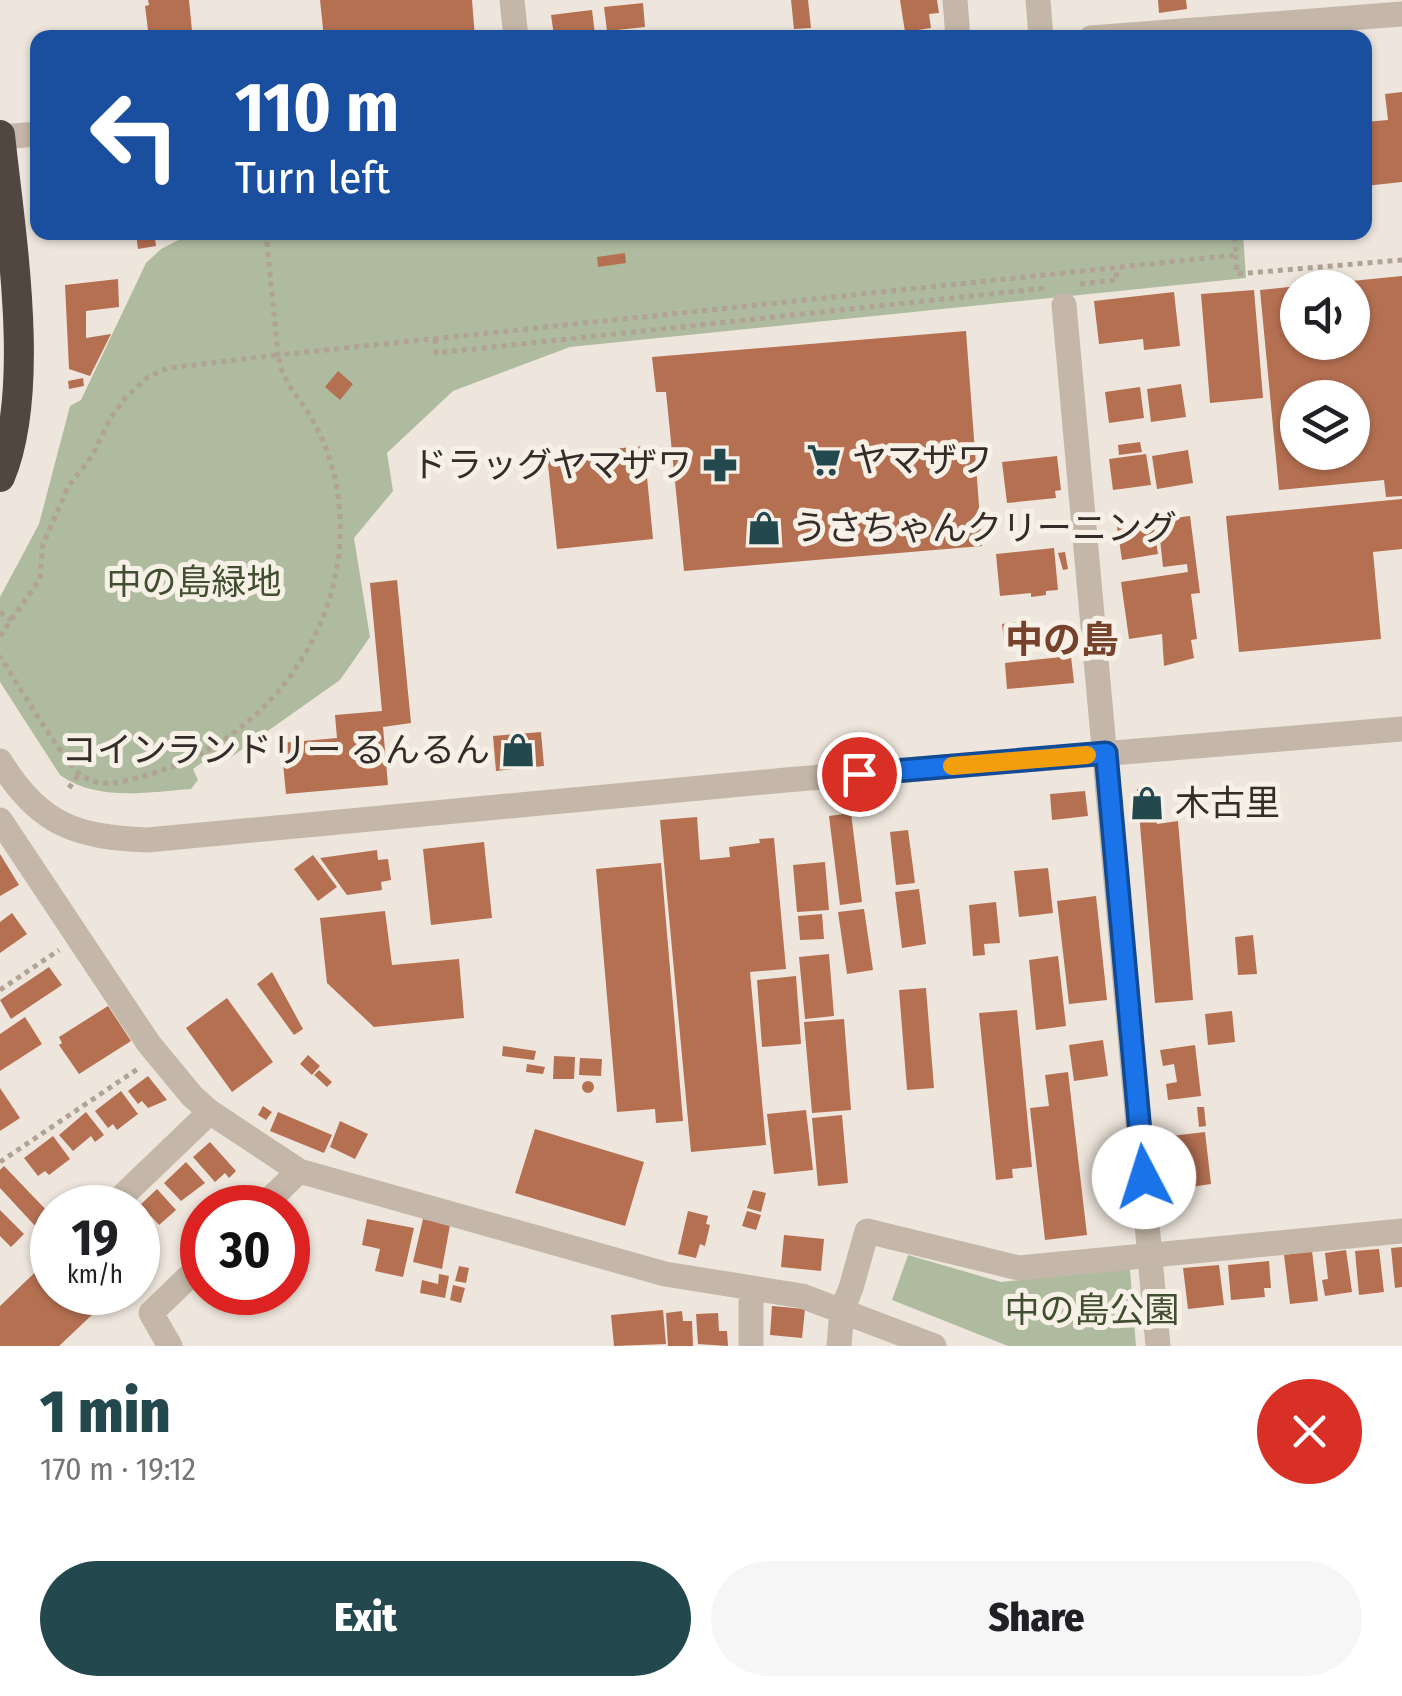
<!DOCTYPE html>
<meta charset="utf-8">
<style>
body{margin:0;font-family:"Fira Sans Condensed","Noto Sans JP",sans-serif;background:#f6f6f6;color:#202124;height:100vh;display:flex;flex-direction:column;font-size:38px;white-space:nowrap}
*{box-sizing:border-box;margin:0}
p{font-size:32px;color:#757577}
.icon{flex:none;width:55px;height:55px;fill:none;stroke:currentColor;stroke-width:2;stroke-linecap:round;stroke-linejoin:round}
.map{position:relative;height:1346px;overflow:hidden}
.drawer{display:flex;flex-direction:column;background:#fff;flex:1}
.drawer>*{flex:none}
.banner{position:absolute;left:30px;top:30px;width:1342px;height:210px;border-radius:20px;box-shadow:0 2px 8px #0004;background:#1a4fa0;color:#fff;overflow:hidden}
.controls{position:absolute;left:1280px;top:270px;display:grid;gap:20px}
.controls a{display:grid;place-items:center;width:90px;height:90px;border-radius:50%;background:#fff;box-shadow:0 2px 8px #0004;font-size:50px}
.speed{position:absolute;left:30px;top:1185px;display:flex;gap:20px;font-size:50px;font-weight:700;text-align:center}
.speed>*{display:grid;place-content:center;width:130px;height:130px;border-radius:50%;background:#fff;box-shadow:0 2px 8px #0004;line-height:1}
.speed small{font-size:25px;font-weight:400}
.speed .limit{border:15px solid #d22;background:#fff;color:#111}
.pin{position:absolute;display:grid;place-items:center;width:85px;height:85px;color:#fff;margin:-42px;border:5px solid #fff;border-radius:50%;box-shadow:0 2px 10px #0007}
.me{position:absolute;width:110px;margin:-55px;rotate:355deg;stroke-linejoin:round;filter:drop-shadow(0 0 8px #0008)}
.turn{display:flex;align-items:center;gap:35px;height:210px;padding:0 40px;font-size:45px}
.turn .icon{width:130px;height:130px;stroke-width:2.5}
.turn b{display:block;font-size:70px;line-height:85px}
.round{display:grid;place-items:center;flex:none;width:105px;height:105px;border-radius:52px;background:#f6f6f6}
.head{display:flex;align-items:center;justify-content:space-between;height:170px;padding:0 40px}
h1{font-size:60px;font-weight:800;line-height:75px;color:#23494e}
.primary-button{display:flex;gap:20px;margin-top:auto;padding:20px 40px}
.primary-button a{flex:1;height:115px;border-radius:60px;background:#23494e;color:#fff;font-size:40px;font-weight:800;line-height:115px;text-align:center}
.primary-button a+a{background:#f6f6f6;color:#202124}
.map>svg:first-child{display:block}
</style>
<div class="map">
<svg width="1402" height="1346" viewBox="0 0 1402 1346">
<rect width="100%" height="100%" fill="#eee6dc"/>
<path fill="#afbb9e" d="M192,233H1243L1246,278L570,347L453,391L387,453L393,491L354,538L370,637L340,680L224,762L221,749L193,769L198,780L191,789C148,792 98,802 60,775L0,682V597L39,524L70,406L81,400L146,263L161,249Z
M908,1255L1001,1282L1130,1269L1136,1346H1008L892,1300Z"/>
<path fill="#b57052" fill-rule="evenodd" d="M148,0H189L192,31L203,30L204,38H149L145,6L149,5Z
M320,0H472L475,38H324Z
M791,0H808L811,28L794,29Z
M900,0H937L939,13L929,14L931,28L905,32Z
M1158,0H1186L1187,9L1159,13Z
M643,3L645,27L607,31L604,7Z
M592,10L595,35L554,36L551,15Z
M1402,92V182L1365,186V122L1388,120L1385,94Z
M154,232L156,246L138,249L136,234Z
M625,253L626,263L598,267L597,257Z
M1402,276V496L1386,497L1384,480L1279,490L1260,290L1298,286V342H1352V288H1311V285ZM1298,398H1352V452H1298Z
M118,279L119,307L86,311V338L111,334L90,376L69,369L65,285Z
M1254,290L1263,398L1210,403L1201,294Z
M1174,292L1180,346L1144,350L1143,339L1099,344L1094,301Z
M966,331L982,546L684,571L666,392H656L652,357Z
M338,371L353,384L340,400L325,387Z
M83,378L84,386L69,389L68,381Z
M1181,384L1186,417L1151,422L1147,389Z
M1140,387L1144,418L1109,423L1105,392Z
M1140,442L1142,452L1119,455L1118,445Z
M644,446L653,539L557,549L547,455Z
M1188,450L1193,483L1157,489L1152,456Z
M1146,454L1151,485L1113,490L1109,459Z
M1057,456L1061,490L1055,491L1056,498L1007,503L1002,462Z
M1402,499V549L1373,552L1381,639L1239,652L1226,516Z
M1190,516L1200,593L1191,594L1197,639L1191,640L1194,658L1164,666L1162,634L1129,639L1121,582L1188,572L1187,564L1163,567L1158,520Z
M1153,521L1158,554L1122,560L1117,527Z
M1054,548L1058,590L1046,591V595L1031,597V593L1000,596L996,554Z
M1065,552L1068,569L1063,570L1058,553Z
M397,580L411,723L383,727L388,785L286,794L281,743L337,738L335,715L382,711L370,583Z
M1025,621L1028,647L1005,650L1002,624Z
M1071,656L1074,683L1007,689L1005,663Z
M541,732L544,766L496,771L493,736Z
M1154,787L1157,824L1178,821L1193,1000L1155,1003L1137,789Z
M1085,791L1088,816L1052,820L1050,794Z
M851,813L862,902L840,905L829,816Z
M697,817L700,860L730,857L729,847L760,843L759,839L774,838L786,969L750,972L766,1145L691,1152L660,820Z
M908,830L915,883L896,885L890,832Z
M484,842L492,918L431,925L423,849Z
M377,850L378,860L388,859L391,880L381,882L382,890L347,895L320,858Z
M0,854L19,885L0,896Z
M313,855L337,887L318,901L294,869Z
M825,862L829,910L797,912L793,865Z
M661,863L683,1121L656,1123L655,1109L617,1112L596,869Z
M1048,868L1053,913L1019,917L1014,871Z
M919,889L926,944L902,948L895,892Z
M1096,896L1107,1000L1069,1004L1057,901Z
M996,902L1000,943L984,944L985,955L973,956L969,905Z
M864,909L873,970L847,974L838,912Z
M385,911L392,965L459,959L464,1018L374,1027L327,983L320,918Z
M12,913L27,934L0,953V922Z
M822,914L824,939L800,940L798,916Z
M1253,935L1257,974L1238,975L1235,937Z
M829,954L834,1016L805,1019L799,957Z
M1058,956L1066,1026L1036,1030L1029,960Z
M49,967L62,985L11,1019L0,1000Z
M272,972L303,1029L294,1035L257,984Z
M796,976L801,1044L762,1047L757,980Z
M926,988L934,1088L907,1090L899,990Z
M227,998L273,1062L232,1092L186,1028Z
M108,1006L131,1041L79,1074L59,1045L62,1043L59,1037Z
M1017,1010L1032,1167L1012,1169L1013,1178L996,1180L979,1013Z
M1232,1011L1235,1042L1208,1045L1205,1014Z
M25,1017L42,1044L0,1071V1034Z
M844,1019L851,1110L812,1113L804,1022Z
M1103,1040L1108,1076L1074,1081L1069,1045Z
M1195,1045L1201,1096L1168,1100L1166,1084L1177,1082L1174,1064L1163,1066L1160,1050Z
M503,1046L536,1051L534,1060L502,1056Z
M308,1055L320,1066L312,1075L300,1064Z
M554,1056L575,1057L574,1079H553Z
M580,1058L602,1059L601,1076L579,1075Z
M527,1064L545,1067L543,1074L526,1072Z
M319,1070L332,1082L327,1087L314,1075Z
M1068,1072L1087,1235L1045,1240L1030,1108L1049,1106L1045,1075Z
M148,1076L167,1100L148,1108L142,1101L138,1104L128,1091Z
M582 1087a6 6 0 1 1 12 0a6 6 0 1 1-12 0Z
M0,1088L20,1118L0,1131Z
M121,1091L138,1114L117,1130L113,1124L108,1128L95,1111Z
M263,1106L272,1112L266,1120L258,1115Z
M1197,1107H1204L1206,1126L1199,1127Z
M806,1110L813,1170L774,1174L767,1114Z
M86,1112L104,1135L95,1142L91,1136L73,1151L59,1135Z
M278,1112L332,1135L324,1153L270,1131Z
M842,1115L848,1183L818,1186L812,1118Z
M340,1121L368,1134L355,1159L330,1147Z
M535,1129L644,1162L625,1226L515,1193Z
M1205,1132L1211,1184L1178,1189L1174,1162L1182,1161L1181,1156L1174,1157L1171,1136Z
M53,1136L70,1159L49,1175L45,1171L38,1176L24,1158Z
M210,1142L236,1171L229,1178L225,1173L215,1182L193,1157Z
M186,1162L205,1183L181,1201L164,1183Z
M4,1166L51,1215L37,1228L0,1188V1170Z
M157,1189L176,1210L159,1225L151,1216L146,1221L138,1212V1207Z
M753,1190L766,1193L761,1212L747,1208Z
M0,1210L24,1234L11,1247L0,1236Z
M688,1211L708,1216L706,1224L710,1225L705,1246L700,1244L696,1258L678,1254Z
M747,1211L761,1215L756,1230L742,1226Z
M367,1219L414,1228L403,1277L375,1271L380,1249L362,1245Z
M423,1219L450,1225L442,1269L413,1262Z
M138,1225L148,1237L138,1246Z
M784,1235L824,1239L821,1271L781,1267Z
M1402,1247V1287L1395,1288L1391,1248Z
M1379,1249L1384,1292L1359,1295L1355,1251Z
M1346,1250L1352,1292L1325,1296L1322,1280L1328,1279L1325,1253Z
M1312,1251L1318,1301L1290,1304L1284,1255Z
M52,1256V1292H110L113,1295L59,1346H0V1306Z
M1269,1261L1271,1288H1264L1265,1297L1231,1300L1228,1265Z
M1219,1265L1224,1305L1188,1309L1183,1268Z
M459,1266L469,1268L466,1283L455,1281Z
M439,1274L449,1276L445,1298L420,1293L422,1280L438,1284Z
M453,1285L465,1288L461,1303L450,1300Z
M772,1306L805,1309L802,1338L770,1335Z
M663,1310L666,1344L614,1346L611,1315Z
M682,1311L683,1321H692L693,1346H668L666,1313Z
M718,1313L719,1331H727L728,1346L698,1344L696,1314Z"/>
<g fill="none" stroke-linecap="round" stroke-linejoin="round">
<path stroke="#b0a294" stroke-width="5" stroke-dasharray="5 5" stroke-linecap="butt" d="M266,232L278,355L1236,255L1234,232
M1236,255L1237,274L1402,260
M1080,284L1117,280L1116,268
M435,339L436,353L1047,288
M0,612L11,620
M0,636L40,579L43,544L68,487L92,456L110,419L126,397L148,377L168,368L278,355C282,380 295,393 309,414C336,457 345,511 338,560C324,662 246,748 147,775C124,781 103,790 81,775C67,766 12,676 0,656
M69,788L79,774
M0,990L59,950
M0,1162L139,1068"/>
<path stroke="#c4b7a9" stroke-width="25" d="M512,0L516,38
M955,0L958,38
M1038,0L1041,38
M1091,38L1402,14
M0,137L38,134
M1064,305L1158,1346
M0,761C39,825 76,837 147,840L786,780L1402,729
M0,820L149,1044L192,1096L210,1112L299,1171L665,1274L802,1296L934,1346
M110,1208L210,1112
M261,1208L299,1171
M170,1346L151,1313L202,1264
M751,1346V1288
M839,1346L842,1310L851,1288L867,1231L1019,1268L1402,1231"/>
<path stroke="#524740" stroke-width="30" d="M0,135C10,230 37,389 0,477"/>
</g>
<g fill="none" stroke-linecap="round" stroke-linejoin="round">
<g stroke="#114b97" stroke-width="25">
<path id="route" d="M859,774L1106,753L1144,1177"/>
</g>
<use href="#route" stroke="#1a73e8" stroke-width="18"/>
<path stroke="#f59e0b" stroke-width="18" d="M952,766L1087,755"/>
</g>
<defs>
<g id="supermarket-bare" transform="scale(2.7)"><path d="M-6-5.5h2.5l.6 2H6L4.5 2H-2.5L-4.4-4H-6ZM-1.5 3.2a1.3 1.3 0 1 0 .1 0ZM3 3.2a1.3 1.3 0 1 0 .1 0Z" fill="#23494e" stroke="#f6f0e7" stroke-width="2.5" paint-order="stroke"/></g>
<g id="pharmacy-bare" transform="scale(2.7)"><path d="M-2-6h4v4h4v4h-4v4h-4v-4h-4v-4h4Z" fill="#23494e" stroke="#f6f0e7" stroke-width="2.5" paint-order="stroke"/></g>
<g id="shop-bare" transform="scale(2.7)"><path d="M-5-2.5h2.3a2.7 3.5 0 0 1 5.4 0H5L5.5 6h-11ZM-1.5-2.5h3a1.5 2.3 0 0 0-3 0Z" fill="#23494e" stroke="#f6f0e7" stroke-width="2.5" paint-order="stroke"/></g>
</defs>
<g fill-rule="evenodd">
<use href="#supermarket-bare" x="824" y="460"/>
<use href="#pharmacy-bare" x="720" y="465"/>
<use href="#shop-bare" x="764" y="528"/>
<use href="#shop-bare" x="518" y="750"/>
<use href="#shop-bare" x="1147" y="803"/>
</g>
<g text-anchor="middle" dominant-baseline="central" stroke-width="10" stroke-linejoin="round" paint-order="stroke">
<g font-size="35" fill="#332c28" stroke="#f6f0e7" text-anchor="start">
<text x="852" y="460">ヤマザワ</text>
<text x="692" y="465" text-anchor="end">ドラッグヤマザワ</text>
<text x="792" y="528">うさちゃんクリーニング</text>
<text x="490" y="750" text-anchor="end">コインランドリー るんるん</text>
<text x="1175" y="803">木古里</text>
</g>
<g font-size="35" fill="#414e2f" stroke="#f6f0e7">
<text x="194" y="582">中の島緑地</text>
<text x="1092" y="1310">中の島公園</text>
</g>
<g font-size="38" font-weight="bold" fill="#77422c" stroke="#f6f0e7">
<text x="1062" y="640">中の島</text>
</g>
</g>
</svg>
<div class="controls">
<a><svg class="icon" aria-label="sound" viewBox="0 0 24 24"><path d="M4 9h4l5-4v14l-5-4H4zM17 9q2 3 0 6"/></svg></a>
<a><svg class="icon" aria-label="layers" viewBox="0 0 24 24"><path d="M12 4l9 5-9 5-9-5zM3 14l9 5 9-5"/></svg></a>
</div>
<div class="speed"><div>19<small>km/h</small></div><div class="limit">30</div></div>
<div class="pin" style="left:859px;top:774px;background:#d93025"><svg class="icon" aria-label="arrive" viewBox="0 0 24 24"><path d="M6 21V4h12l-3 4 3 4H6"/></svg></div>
<svg class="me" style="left:1144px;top:1177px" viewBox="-20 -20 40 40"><circle r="19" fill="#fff"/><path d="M0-13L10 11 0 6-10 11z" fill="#1a73e8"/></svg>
<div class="banner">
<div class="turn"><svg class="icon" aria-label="left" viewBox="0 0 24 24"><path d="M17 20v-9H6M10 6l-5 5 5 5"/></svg><div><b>110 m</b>Turn left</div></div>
</div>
</div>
<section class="drawer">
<div class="head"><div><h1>1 min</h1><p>170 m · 19:12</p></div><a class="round" style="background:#d93025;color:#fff"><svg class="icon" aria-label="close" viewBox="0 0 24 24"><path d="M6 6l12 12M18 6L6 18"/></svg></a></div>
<div class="primary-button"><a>Exit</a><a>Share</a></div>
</section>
